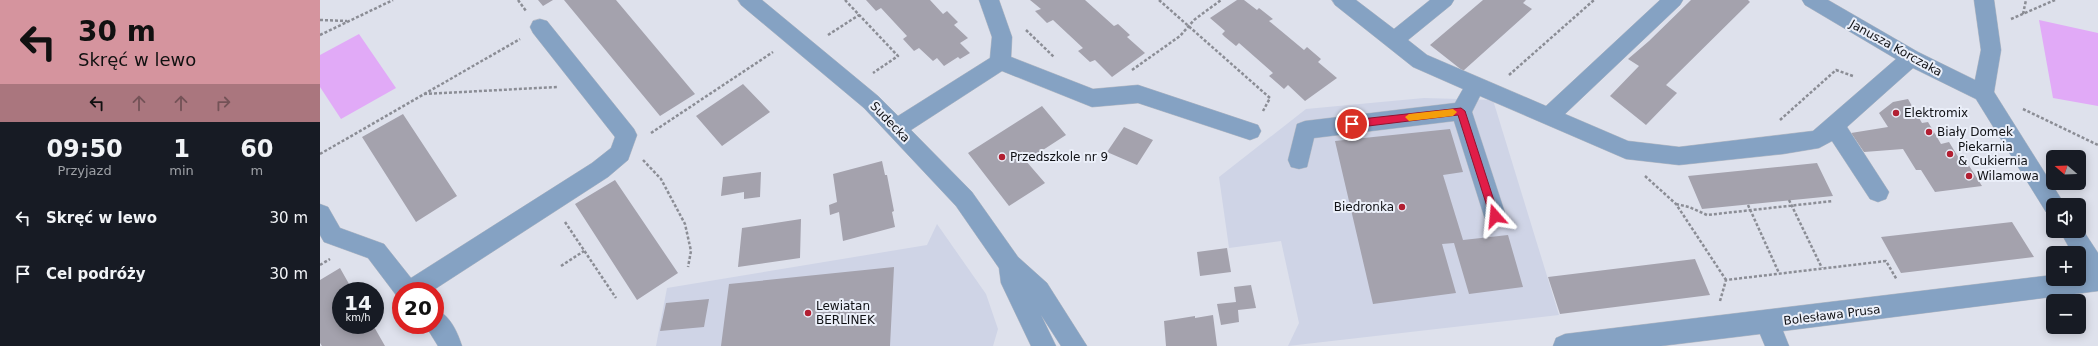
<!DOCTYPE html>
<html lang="pl">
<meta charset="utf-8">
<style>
body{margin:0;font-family:"DejaVu Sans",sans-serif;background:#242831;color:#f1f3f6;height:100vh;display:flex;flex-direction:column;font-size:15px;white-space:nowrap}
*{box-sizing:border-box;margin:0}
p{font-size:13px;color:#9ea1a6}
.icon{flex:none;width:22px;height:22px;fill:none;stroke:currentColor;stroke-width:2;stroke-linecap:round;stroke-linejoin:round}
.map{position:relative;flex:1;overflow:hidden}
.sheet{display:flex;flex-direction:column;background:#171b24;width:320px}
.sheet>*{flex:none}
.banner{background:#d5949e;color:#111;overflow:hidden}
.needle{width:26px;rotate:289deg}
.controls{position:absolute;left:1726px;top:150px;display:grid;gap:8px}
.controls a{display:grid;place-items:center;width:40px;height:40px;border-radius:6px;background:#171b24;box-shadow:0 2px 10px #0003;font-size:20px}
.speed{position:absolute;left:12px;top:282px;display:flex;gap:8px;font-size:20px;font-weight:700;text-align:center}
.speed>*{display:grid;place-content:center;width:52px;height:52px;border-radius:50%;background:#171b24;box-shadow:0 2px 10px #0003;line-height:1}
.speed small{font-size:10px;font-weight:400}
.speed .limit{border:6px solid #d22;background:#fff;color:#111}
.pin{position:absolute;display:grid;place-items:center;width:34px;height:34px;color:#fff;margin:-17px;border:2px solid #fff;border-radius:50%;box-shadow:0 1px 4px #0007}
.me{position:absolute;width:44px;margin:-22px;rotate:342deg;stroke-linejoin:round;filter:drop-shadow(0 0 3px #0008)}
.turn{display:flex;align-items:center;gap:14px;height:84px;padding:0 12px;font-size:18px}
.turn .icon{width:52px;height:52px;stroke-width:2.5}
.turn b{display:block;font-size:28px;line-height:34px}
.lanes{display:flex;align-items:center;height:38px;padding:0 12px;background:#0003;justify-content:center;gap:20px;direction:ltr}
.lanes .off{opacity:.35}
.eta{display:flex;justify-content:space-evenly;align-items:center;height:68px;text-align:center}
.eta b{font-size:24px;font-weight:700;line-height:28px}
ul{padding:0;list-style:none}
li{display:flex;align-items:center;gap:12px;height:56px;padding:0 12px}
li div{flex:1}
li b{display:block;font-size:15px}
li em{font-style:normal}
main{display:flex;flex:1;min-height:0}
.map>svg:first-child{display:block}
</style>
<main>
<section class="sheet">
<div class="banner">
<div class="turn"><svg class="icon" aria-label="left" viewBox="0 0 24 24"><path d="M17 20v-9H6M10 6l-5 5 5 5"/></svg><div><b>30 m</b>Skręć w lewo</div></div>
<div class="lanes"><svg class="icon" aria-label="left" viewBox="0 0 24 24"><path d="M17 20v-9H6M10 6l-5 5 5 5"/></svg><svg class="icon off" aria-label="ahead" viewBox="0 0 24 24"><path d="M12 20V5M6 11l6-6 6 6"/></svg><svg class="icon off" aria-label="ahead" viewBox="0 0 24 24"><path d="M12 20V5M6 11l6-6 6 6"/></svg><svg class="icon off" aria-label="right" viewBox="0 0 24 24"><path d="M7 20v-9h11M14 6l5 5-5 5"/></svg></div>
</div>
<div class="eta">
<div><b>09:50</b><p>Przyjazd</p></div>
<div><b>1</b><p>min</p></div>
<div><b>60</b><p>m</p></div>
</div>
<ul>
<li><svg class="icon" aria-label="left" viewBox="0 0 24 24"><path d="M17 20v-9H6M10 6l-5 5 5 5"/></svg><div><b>Skręć w lewo</b></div><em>30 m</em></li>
<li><svg class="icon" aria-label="arrive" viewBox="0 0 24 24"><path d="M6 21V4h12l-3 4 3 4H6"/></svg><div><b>Cel podróży</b></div><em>30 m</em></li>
</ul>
</section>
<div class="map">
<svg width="1778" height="346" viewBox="0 0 1778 346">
<rect width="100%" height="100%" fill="#dee1ec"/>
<path fill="#cfd4e6" d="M1104,98L1173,100L1239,315L968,346L979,323L961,241L909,248L899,177L986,109Z
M617,224L666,294L678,329L673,346H336L347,288L607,245Z"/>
<path fill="#e1aaf7" d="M1719,20L1778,33V106L1733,98Z
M39,34L76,88L21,119L0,87V55Z"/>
<path fill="#a4a2ad" d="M218,0H233L223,6Z
M244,0H296L375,94L340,116Z
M546,0H610L623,14L627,11L638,22L634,25L648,38L640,43L650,53L640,59L638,57L624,66L617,58L613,61L599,48L594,51L583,39L587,36L561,8L556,11Z
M710,0H765L794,26L798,24L810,35L807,37L825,53L792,77L775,60L770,62L758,51L763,48L733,20L727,23L715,11L721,9Z
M917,0H924L937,10L939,8L953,19L949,21L966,35L984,50L987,47L1001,59L998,62L1017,78L985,101L968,85L964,89L949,76L953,73L919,43L916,46L905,37L902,34L905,31L890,18Z
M1163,0H1206L1203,3L1212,9L1143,71L1110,45Z
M1371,0H1428L1430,2L1346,85L1357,93L1326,125L1290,96L1319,66L1308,59L1329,41Z
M423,84L450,112L402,146L376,116Z
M1588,99L1602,123L1608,122L1621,144L1629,142L1643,165L1648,164L1662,186L1615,192L1601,170H1596L1583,149L1544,152L1531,133L1568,127L1559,113L1573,102Z
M722,106L746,135L706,161L725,183L689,206L648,153Z
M83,114L137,196L96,222L42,137Z
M804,127L833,140L817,165L787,152Z
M1130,129L1143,172L1123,175L1143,240L1188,235L1203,287L1149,294L1134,243L1122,244L1136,293L1053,304L1015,141Z
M562,161L565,175H567L574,211L572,212L575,227L523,241L519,212L510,215L509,205L517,202L513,174Z
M1497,163L1513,196L1382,209L1368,176Z
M441,172L440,197L424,199V192L401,196L403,177Z
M295,180L358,273L317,300L255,204Z
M481,219L480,258L418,267L422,228Z
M1692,222L1714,257L1581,273L1561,237Z
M907,248L911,272L880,276L877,252Z
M1375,259L1390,295L1240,314L1228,277Z
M574,267L570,346H401L409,284Z
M20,268L33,291H21V325H53L65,346H2L0,343V280Z
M931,285L936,308L918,310L919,322L901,325L897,304L916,302L914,287Z
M389,299L384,327L340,331L346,303Z
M893,315L897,346H846L844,321L875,316V318Z"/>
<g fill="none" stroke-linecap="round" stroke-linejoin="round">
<g stroke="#b9bcc5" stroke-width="1">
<path id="minor" d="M418,0H442L558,96L578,116L670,58L672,37L659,0H679L692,37L691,57L773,89L818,85L938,125L941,131L938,137L930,140L818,103L772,107L682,71L591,130L652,192L698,257L727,283L767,346H741L721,315L736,346H711L681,283L679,268L636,206L544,108L421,5Z
M1012,0H1036L1074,29L1110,0H1134L1131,5L1088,40L1107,55L1226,106L1340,0H1363L1360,5L1245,114L1308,141L1359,147L1493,131L1576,59L1485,5L1482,0H1508L1598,52L1655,80L1661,50L1654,0H1674L1681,50L1674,92L1745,205H1733V215L1726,212L1656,99L1593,68L1527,127L1569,192L1566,199L1558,202L1550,199L1512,141L1499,148L1463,154L1359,165L1306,159L1160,96L1152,112L1186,216L1183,223L1175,226L1167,223L1164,216L1134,121L994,138L987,167L979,169L971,167L968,160L977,124L985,121L1135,103L1143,89L1093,67L1015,5Z
M220,19L227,21L314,129L317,135L308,160L288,177L112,291H81V300L79,299L48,258L4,242L0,235V204L8,207L20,228L64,244L91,278L272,163L291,148L295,137L213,33L210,27L213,21Z
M1759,224L1778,253V291L1463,331L1469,346H1445L1440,334L1341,346H1233L1236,338L1245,334L1733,275V279H1759V272L1763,271L1759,264V253H1752L1740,231H1759Z
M115,309C130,315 137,331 142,346H118L105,325H115Z"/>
</g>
<path stroke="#8b8d95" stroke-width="2.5" stroke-dasharray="3 2" stroke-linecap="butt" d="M198,0L206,11
M525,0L578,56L553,73
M839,0L950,98L943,111
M1703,14L1706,0
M1691,19L1735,0
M0,20L27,21
M706,30L734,57
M0,35L73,0
M508,35L539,15
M812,70L860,36L874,20L901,0
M1189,75L1274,0
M104,94L237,87
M1703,109L1778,145
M1460,120L1516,70L1533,76
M331,133L453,52
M0,154L200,39
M323,160L341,179L365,224L371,251L368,267
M1325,176L1356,204L1406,280
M1469,200L1502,268
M1356,204L1369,207L1387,215L1513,201
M1428,205L1459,273
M245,222L296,298
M0,265L10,259
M241,266L264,251
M1400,301L1406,280L1566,261L1577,280"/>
<use href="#minor" fill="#85a2c3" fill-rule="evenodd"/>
</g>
<path fill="#e11d48" stroke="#92132f" d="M1141,108L1145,111L1179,216L1175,220L1170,216L1138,115L1032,128L1027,124L1032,120Z"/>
<path fill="#f59e0b" d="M1133,109L1137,112L1133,116L1089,121L1085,117L1089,114Z"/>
<g fill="#b21f32" stroke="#ebeff9" stroke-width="1.5">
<circle cx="1576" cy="113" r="4"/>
<circle cx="1609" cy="132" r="4"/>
<circle cx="1630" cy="154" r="4"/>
<circle cx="682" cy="157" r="4"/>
<circle cx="1649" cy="176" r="4"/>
<circle cx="1082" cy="207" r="4"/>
<circle cx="488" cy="313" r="4"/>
</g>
<g text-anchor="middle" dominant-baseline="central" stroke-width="4" stroke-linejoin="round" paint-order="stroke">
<g font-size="12" fill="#101115" stroke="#ebeff9">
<text transform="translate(1576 48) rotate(29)">Janusza Korczaka</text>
<text transform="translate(570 122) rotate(46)">Sudecka</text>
<text transform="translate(1512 315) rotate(-7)">Bolesława Prusa</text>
</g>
<g font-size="12" fill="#101115" stroke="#ebeff9" text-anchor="start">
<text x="1584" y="113">Elektromix</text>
<text x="1617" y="132">Biały Domek</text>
<text x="1638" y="147">Piekarnia<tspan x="1638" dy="14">&amp; Cukiernia</tspan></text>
<text x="690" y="157">Przedszkole nr 9</text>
<text x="1657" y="176">Wilamowa</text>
<text x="1074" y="207" text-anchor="end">Biedronka</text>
<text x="496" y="306">Lewiatan<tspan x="496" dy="14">BERLINEK</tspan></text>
</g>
</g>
</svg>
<div class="controls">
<a><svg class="needle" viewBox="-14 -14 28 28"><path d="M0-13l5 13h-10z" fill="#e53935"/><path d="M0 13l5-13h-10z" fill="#9ea1a6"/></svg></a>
<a><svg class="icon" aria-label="sound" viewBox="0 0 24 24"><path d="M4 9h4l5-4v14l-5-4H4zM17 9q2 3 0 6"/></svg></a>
<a>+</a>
<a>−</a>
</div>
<div class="speed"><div>14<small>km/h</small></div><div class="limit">20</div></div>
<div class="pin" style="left:1032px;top:124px;background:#d93025"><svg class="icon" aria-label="arrive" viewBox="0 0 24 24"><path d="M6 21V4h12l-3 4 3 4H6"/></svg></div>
<svg class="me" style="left:1175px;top:216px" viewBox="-20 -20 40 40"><path d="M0-17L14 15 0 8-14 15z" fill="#e11d48" stroke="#fff" stroke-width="4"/></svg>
</div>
</main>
